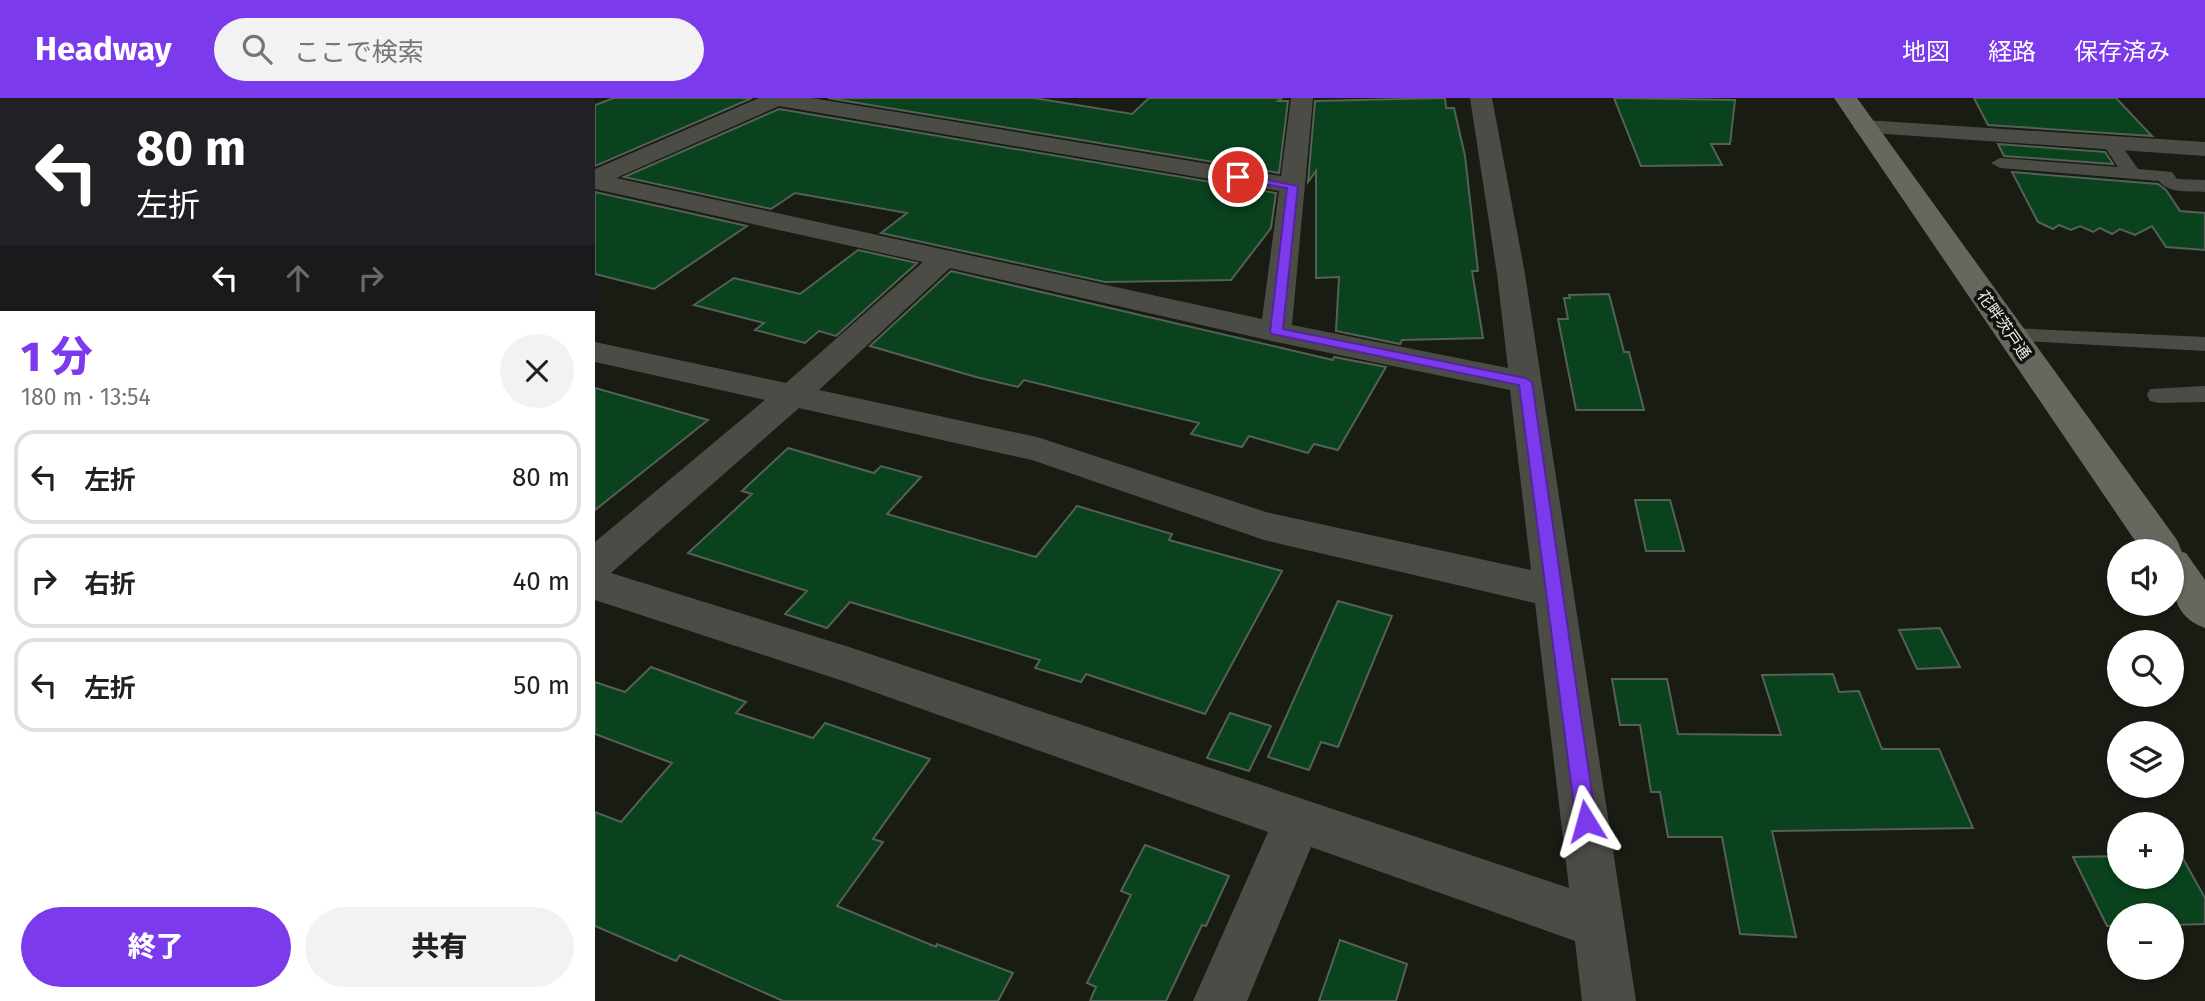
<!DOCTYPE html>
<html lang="ja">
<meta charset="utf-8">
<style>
body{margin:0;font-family:"Fira Sans","Noto Sans JP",sans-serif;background:#f2f2f2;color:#202124;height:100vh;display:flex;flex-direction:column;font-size:26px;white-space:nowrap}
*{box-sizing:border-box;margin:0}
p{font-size:23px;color:#757577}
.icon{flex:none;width:38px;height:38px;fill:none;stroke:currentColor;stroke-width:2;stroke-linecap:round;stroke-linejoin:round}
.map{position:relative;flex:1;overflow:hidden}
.panel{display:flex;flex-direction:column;background:#fff;width:595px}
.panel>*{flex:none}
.top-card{background:#202124;color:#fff;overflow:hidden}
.buttons{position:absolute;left:1512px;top:441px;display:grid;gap:14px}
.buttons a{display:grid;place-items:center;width:77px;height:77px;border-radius:50%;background:#fff;box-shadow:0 2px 5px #0004;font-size:35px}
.pin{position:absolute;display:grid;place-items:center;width:60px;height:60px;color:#fff;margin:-30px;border:4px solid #fff;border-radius:50%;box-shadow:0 2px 7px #0007}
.me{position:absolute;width:77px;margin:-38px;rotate:352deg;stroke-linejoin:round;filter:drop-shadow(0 0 5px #0008)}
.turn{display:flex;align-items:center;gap:24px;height:147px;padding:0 21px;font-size:32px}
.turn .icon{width:91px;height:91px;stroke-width:2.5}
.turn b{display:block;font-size:49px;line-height:60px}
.lanes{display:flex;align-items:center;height:66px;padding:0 21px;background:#0003;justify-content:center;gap:35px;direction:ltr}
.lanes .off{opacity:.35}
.round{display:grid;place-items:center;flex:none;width:74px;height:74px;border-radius:37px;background:#f2f2f2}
.head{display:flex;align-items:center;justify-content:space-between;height:119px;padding:0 21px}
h1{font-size:42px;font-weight:800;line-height:52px;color:#7c3aed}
.action{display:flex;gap:14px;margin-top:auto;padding:14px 21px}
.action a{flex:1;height:80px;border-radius:42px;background:#7c3aed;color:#fff;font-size:28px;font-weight:800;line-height:80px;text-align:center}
.action a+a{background:#f2f2f2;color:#202124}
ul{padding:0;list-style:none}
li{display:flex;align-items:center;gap:21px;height:94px;margin:0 14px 10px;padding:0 7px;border:4px solid #e0e0e0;border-radius:21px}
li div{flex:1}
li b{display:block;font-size:26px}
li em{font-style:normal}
header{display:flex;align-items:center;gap:42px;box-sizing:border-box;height:98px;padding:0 35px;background:#7c3aed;color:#fff}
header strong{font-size:33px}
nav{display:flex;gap:38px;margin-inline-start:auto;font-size:24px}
.search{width:490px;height:63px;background:#f2f2f2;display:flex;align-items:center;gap:18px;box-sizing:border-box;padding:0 24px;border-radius:38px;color:#757577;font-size:26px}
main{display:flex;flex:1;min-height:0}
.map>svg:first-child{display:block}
</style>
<header>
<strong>Headway</strong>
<div class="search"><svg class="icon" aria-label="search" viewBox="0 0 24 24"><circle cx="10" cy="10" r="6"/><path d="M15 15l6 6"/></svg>ここで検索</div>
<nav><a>地図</a><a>経路</a><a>保存済み</a></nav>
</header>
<main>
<section class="panel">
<div class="top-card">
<div class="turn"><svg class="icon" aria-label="left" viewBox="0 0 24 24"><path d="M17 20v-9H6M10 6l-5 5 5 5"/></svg><div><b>80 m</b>左折</div></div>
<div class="lanes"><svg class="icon" aria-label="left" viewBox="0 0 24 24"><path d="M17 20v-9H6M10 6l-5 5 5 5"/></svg><svg class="icon off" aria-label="ahead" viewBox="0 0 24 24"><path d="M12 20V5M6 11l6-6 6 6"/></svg><svg class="icon off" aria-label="right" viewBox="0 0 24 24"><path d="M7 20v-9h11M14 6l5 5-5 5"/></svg></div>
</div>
<div class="head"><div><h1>1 分</h1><p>180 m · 13:54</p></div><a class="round"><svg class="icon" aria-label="close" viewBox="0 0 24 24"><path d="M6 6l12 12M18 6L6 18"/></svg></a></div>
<ul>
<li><svg class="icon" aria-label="left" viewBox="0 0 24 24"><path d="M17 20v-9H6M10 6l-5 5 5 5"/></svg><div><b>左折</b></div><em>80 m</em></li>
<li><svg class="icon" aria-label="right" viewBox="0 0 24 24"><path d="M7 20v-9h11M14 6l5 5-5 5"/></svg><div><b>右折</b></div><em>40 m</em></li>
<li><svg class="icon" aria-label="left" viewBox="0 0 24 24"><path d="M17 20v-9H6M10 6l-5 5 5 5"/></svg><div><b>左折</b></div><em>50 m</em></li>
</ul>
<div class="action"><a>終了</a><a>共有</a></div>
</section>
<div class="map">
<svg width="1610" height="903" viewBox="0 0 1610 903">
<rect width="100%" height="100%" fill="#181c13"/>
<path fill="#09421d" stroke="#566057" stroke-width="2" d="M19,0H157L0,68V7Z
M233,0H439L537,16L554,0H687L683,3H693L684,75Z
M850,0L851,10H859L870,58L883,173H877L888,240L807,242L805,246L741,233L744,179L721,180V73L713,84L720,3Z
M1019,0L1140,2L1135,46H1116L1127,67L1046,68Z
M1379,0H1521L1557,38L1393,27Z
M184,11L681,95L676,130L636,182L510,184L286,135L312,115L200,95L176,111L29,79Z
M1403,46L1510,54L1518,66L1409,58Z
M1417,74L1563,86L1571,92L1585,113L1610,115V152L1571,149L1557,128L1540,137L1525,131L1517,136L1505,130L1498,134L1485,128L1476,132L1464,127L1458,131L1443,124Z
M0,94L152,128L59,191L0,176Z
M263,152L322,165L241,238L224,233L210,245L160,232L169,225L99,207L139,180L205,196Z
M356,173L738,262L739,259L791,269L743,352L719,346L713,355L654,338L647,349L596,336L604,325L429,282L423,289L381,279L275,248Z
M1014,196L1029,254H1034L1049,312H981L963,221H973L969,200H975L974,197Z
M0,290L113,322L0,412Z
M193,350L279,375L286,368L326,379L292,416L441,459L482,408L577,436L574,442L687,473L610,616L491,576L486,584L440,570L445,562L255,504L232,530L190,516L212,493L93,455L157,396L147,393Z
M1040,402H1075L1089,453H1051Z
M743,503L797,518L743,649L726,644L714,672L673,659Z
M1345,530L1365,569L1322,571L1304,532Z
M56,569L151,604L141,615L218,640L230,625L335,661L278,741L288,744L242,808L341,849L342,846L418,875L403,903H188L85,857L81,863L0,828V714L26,724L77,665L0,636V584L30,594Z
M1238,576L1244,594L1264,593L1287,651H1344L1378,730L1177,733L1201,839L1145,836L1127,739H1073L1065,694H1056L1045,627H1025L1017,581H1072L1083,636L1186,637L1167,577Z
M635,615L676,628L654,673L612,660Z
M550,747L634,778L611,828L607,827L571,903H495L501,889L492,885L536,797L526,793Z
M1577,757H1586L1610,800V826L1577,827V817H1524V828H1512L1478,759L1524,758V779H1577Z
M745,842L812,866L801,903H724Z"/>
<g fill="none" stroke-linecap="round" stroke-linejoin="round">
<path fill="#4c4c47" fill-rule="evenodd" d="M1516,40L1522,41L1543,71L1577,74L1582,81L1610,82V94C1595,93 1574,96 1564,83L1405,70L1396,65L1405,60L1523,69L1507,45Z
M1416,230L1610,239V253L1408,242L1405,237L1408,232Z
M1610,288V304L1564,305L1555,303L1552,297L1555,291Z"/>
<path fill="#4c4c47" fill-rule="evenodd" d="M164,0H217L686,78L696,0H718L697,227L913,270L902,176L875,0H897L930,176L1041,903H987L980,843L716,749L652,903H598L673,734L251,584L0,502V444L170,302L0,264V244L191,285L328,164L0,91V71ZM184,8L684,93L667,221L21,80ZM355,170L681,244L915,292L936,472L671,414L442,339L224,292ZM204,310L437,362L669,442L940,505L974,790L251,548L16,475Z
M1270,22L1610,44V58L1262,34L1258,29L1262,24Z"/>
<path fill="#68675f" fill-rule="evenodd" d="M1239,0H1262L1582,442L1587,454L1591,455L1610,482V530C1574,517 1577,485 1577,453H1547Z"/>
</g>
<path fill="#7c3aed" stroke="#51269a" stroke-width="2" d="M643,76L703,88L688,231L930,280L937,284L1001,723L998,730L991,733L984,730L981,723L924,287L677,236L675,234L692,90L639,81V77Z"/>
<g text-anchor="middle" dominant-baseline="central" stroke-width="7" stroke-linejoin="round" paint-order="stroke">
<g font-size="16" fill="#e8ebe5" stroke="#0f130b">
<text transform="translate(1409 227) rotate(55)">花畔茨戸通</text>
</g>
</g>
</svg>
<div class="buttons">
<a><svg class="icon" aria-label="sound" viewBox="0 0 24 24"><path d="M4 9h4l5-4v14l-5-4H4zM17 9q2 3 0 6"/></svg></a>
<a><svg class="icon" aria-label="search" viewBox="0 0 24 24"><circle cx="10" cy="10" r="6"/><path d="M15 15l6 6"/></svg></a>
<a><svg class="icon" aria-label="layers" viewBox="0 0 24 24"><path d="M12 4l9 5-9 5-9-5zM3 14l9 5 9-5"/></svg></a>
<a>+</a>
<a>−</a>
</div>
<div class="pin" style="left:643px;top:79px;background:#d93025"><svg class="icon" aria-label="arrive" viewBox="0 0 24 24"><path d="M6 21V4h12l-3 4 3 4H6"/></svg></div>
<svg class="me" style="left:991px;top:723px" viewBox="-20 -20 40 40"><path d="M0-17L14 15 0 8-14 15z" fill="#7c3aed" stroke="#fff" stroke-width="4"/></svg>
</div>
</main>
